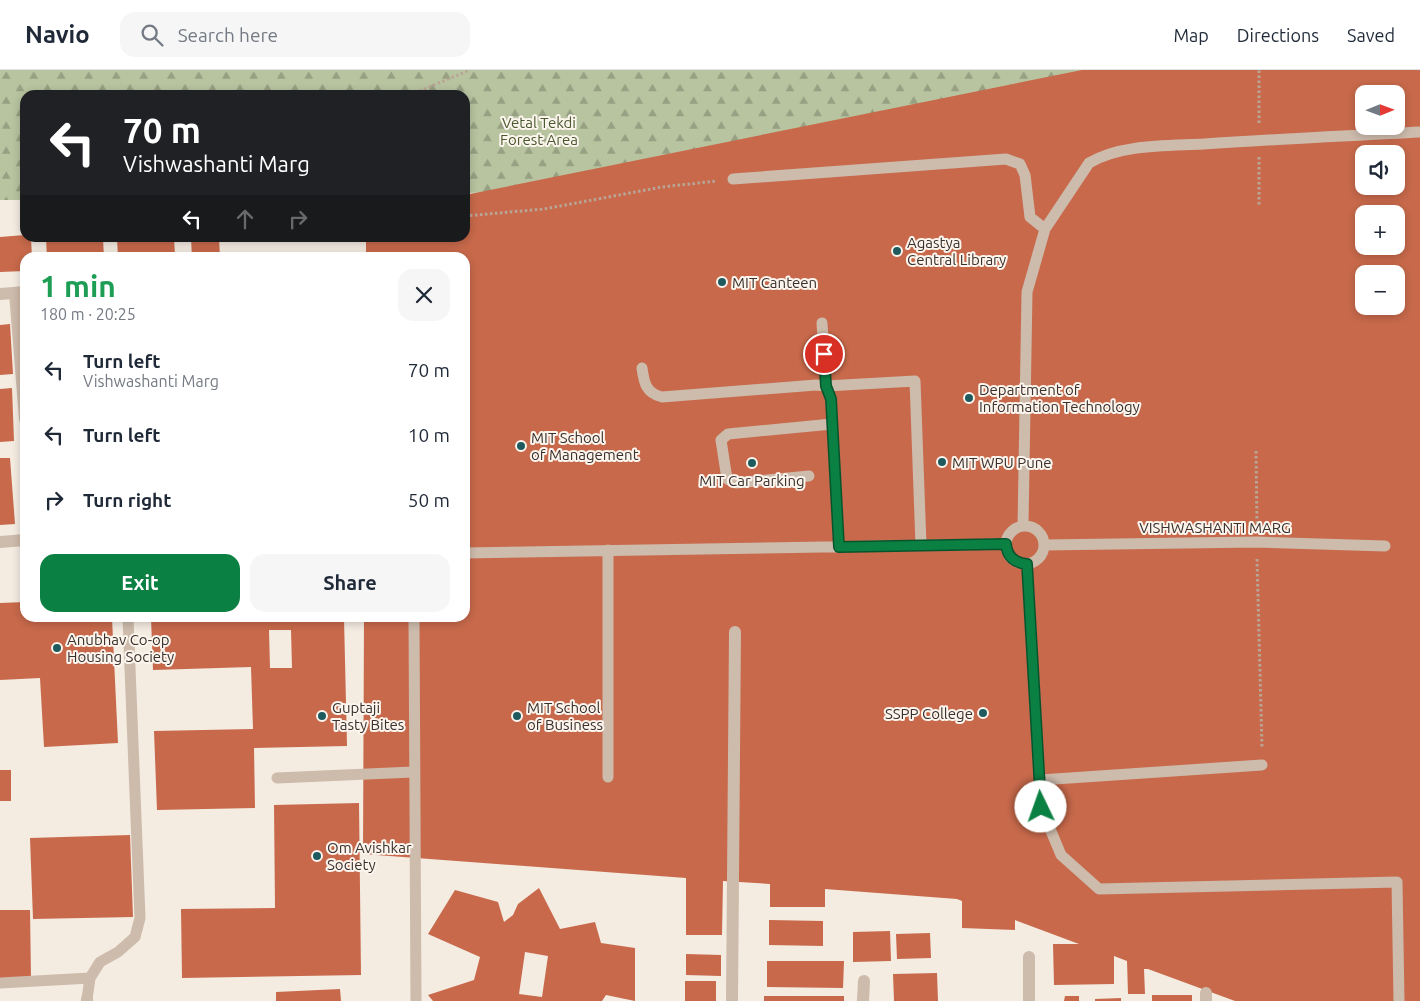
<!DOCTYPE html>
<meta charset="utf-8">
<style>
body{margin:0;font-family:Ubuntu,sans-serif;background:#f6f6f7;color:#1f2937;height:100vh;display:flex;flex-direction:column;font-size:19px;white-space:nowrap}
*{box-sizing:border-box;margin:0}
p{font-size:16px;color:#747a83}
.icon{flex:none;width:28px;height:28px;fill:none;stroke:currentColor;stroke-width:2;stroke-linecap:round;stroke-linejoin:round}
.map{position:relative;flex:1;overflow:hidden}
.details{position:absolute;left:20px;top:182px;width:450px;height:370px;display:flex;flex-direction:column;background:#fff;border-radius:15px;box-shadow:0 2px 8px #0003}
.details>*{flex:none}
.hud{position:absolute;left:20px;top:20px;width:450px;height:152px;border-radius:15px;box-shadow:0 2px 8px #0003;background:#202124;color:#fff;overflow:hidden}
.needle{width:32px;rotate:89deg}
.fabs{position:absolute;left:1355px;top:15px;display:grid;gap:10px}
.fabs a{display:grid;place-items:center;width:50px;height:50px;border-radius:10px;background:#fff;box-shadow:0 2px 8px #0003;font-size:25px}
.pin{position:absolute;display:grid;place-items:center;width:42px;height:42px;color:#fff;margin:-21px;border:2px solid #fff;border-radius:50%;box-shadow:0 1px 5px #0007}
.me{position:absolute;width:55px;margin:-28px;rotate:357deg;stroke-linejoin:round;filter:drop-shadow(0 0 4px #0008)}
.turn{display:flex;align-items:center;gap:18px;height:105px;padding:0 20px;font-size:22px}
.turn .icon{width:65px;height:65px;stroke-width:2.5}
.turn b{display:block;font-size:35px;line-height:42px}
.lanes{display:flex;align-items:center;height:48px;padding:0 20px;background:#0003;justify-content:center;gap:25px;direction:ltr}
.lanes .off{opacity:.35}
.round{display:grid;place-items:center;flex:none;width:52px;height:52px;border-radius:15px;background:#f6f6f7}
.summary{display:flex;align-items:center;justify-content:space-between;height:85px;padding:0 20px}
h1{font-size:30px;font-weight:700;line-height:38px;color:#1e9e55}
.primary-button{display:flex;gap:10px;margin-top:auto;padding:10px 20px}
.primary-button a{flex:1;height:58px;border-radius:15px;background:#0b8043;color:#fff;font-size:20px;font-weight:700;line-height:58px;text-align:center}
.primary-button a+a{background:#f6f6f7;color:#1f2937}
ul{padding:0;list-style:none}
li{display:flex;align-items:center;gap:15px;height:65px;padding:0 20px}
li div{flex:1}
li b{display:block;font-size:19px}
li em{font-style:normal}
header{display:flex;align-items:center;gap:30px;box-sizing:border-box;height:70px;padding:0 25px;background:#fff;border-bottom:1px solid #e0e1e3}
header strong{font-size:24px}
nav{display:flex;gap:28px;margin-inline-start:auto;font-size:18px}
.search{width:350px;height:45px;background:#f6f6f7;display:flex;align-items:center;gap:12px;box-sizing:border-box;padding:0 18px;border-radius:15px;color:#747a83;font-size:19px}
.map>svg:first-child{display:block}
</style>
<header>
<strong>Navio</strong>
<div class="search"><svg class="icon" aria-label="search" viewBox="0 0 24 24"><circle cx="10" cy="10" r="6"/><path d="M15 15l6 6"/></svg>Search here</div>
<nav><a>Map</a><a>Directions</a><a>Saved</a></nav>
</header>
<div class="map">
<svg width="1420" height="931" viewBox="0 0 1420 931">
<defs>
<pattern id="forest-firs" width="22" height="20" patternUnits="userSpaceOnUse" patternTransform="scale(1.25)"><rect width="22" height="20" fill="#b8c4a0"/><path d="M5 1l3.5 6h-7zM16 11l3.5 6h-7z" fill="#97a083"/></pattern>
</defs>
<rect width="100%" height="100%" fill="#f4ebe1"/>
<path fill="url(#forest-firs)" d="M0,0H1402L1364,24L662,117L465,123V25H25V130H0Z"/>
<path fill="#c8694b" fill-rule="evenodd" d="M1082,0H1420V931H1235L1148,899H1144L1145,924H1128L1127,891L1114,886V914L1054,915L1053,874H1079L1015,850V860L962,858V831L957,829L825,819V837H770V814L723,811L722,865H686V808L363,784L364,548H465V188H366V168H465V125ZM1364,24H1396V56H1364ZM1364,84H1396V116H1364ZM1364,144H1396V176H1364ZM1364,204H1396V236H1364Z
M25,165V168H31L32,188H25V201L0,202V167Z
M46,168H103L104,188H47Z
M117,168H174L175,185L118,188Z
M191,168H219L220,187L192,188Z
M10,254L13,304L0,305V255Z
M12,318L14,371L0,372V319Z
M0,388H10L15,454L0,455Z
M25,532V548H112L118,673L44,677L40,608L0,610V533Z
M151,548H344L347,676L254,678L255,738L157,740L154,661L253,659L251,597L153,600ZM269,560H291L292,598H270Z
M0,700H11V731H0Z
M359,733L361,905L182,908L181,839L275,838L274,735Z
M130,765L133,847L33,849L30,768Z
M539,818L560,859L595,852L601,873L635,878V931L606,925L602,931H433L428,925L474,910L480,887L428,864L455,820L498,832L504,852L513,845L518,834ZM525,882L548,886L542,927L519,924Z
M0,840H30L31,908L0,909Z
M769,850L823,851V876L769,875Z
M890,861L891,891L853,892V862Z
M930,863L931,888L897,889L896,864Z
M686,884L721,885V906L686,905Z
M767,891H844L843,918L767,917Z
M937,903L938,931H894L893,904Z
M685,911H716V931H685Z
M340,919L341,931H276V922Z
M1152,925H1192V931H1152Z
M764,926H844V931H764Z
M1065,926H1079V931H1064Z
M1121,928V931H1095V929Z"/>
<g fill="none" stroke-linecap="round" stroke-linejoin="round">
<path stroke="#b9a596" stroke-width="3" stroke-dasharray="2.5 2.5" stroke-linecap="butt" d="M410,25L470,0
M1259,53V0
M1259,87V136
M465,146L544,139L662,117L717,111
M1256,381L1257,455
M1257,489L1262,678"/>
<path stroke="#cdbbac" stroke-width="11" d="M733,109L1006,89L1020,94L1025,105L1030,147L1045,159
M822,253L826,316L915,311L921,475
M642,298C644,313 646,323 662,327L816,315L826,316L831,329L839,477
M809,406L736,413L727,409L721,370L728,364L832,354
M1006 475a19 19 0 1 1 38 0a19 19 0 1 1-38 0Z
M1023,456L1027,222L1045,159L1089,93C1121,74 1167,76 1204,74C1276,69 1348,66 1420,62
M1044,475L1257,472L1385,476
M465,483L1006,474
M1027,494L1041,737L1061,785L1099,819L1397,812L1399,931
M414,548L416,931
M608,707V480
M277,708L413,702
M1040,710L1262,695
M0,913L90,908
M87,929L90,908L100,892L118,882L135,867L140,848L128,548"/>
<path stroke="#cdbbac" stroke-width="12" d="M15,223L25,349
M0,224L25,222
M0,472L25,470
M1029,887V931
M1206,923V931
M87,929V931
M732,931L735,562
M863,931L864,911"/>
</g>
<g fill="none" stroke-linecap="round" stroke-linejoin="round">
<g stroke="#07532c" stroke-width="12">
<path id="route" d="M824,284L826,316L831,329L839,477L1006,474C1007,487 1015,493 1027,494L1041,737"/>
</g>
<use href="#route" stroke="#0b8043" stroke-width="9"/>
</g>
<g fill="#1f5a5e" stroke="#fbf5ee" stroke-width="2">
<circle cx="897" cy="181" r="5"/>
<circle cx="722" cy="212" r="5"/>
<circle cx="969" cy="328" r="5"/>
<circle cx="521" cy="376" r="5"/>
<circle cx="942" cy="392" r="5"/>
<circle cx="752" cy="393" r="5"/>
<circle cx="57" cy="578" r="5"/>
<circle cx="983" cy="643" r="5"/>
<circle cx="322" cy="646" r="5"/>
<circle cx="517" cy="646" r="5"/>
<circle cx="317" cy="786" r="5"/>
</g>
<g text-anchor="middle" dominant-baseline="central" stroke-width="4" stroke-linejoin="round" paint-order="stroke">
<g font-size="15" fill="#4a5a2e" stroke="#fbf5ee">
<text x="539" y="52">Vetal Tekdi<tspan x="539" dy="17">Forest Area</tspan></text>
</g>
<g font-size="15" fill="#3b302b" stroke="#fbf5ee" text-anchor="start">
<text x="907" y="172">Agastya<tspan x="907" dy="17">Central Library</tspan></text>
<text x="732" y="212">MIT Canteen</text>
<text x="979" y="319">Department of<tspan x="979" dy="17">Information Technology</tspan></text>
<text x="531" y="367">MIT School<tspan x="531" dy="17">of Management</tspan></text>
<text x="952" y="392">MIT WPU Pune</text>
<text x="752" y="410" text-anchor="middle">MIT Car Parking</text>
<text x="67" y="569">Anubhav Co-op<tspan x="67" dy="17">Housing Society</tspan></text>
<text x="332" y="637">Guptaji<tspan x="332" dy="17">Tasty Bites</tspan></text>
<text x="527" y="637">MIT School<tspan x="527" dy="17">of Business</tspan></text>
<text x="973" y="643" text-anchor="end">SSPP College</text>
<text x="327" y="777">Om Avishkar<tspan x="327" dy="17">Society</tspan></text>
</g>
<g font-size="15" fill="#3b302b" stroke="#fbf5ee">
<text x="1215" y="457">VISHWASHANTI MARG</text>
</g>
</g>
</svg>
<div class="fabs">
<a><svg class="needle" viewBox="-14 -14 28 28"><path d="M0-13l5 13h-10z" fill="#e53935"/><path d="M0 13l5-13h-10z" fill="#747a83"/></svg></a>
<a><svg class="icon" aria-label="sound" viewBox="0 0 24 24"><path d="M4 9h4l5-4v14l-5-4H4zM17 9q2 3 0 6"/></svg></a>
<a>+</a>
<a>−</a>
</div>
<div class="pin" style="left:824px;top:284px;background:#d93025"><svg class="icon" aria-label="arrive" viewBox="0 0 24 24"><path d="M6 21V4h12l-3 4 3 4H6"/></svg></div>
<svg class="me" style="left:1041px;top:737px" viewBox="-20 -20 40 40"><circle r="19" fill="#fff"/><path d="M0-13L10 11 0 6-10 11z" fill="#0b8043"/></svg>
<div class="hud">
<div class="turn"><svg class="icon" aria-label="left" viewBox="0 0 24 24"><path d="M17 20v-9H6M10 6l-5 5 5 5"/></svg><div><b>70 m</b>Vishwashanti Marg</div></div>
<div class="lanes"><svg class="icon" aria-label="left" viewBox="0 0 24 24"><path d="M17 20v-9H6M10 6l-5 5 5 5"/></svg><svg class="icon off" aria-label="ahead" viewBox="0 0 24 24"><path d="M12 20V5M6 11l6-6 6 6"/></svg><svg class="icon off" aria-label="right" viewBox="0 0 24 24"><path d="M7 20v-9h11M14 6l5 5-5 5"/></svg></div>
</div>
<section class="details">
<div class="summary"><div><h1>1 min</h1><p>180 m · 20:25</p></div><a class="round"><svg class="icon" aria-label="close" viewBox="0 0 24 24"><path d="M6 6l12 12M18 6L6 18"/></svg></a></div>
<ul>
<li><svg class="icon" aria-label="left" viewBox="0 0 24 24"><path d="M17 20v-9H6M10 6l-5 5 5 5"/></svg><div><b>Turn left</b><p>Vishwashanti Marg</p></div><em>70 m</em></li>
<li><svg class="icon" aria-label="left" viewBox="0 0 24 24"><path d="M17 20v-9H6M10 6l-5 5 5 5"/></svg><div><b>Turn left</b></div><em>10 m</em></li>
<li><svg class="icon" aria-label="right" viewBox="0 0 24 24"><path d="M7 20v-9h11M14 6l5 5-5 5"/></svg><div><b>Turn right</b></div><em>50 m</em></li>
</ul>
<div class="primary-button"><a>Exit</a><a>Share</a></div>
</section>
</div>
